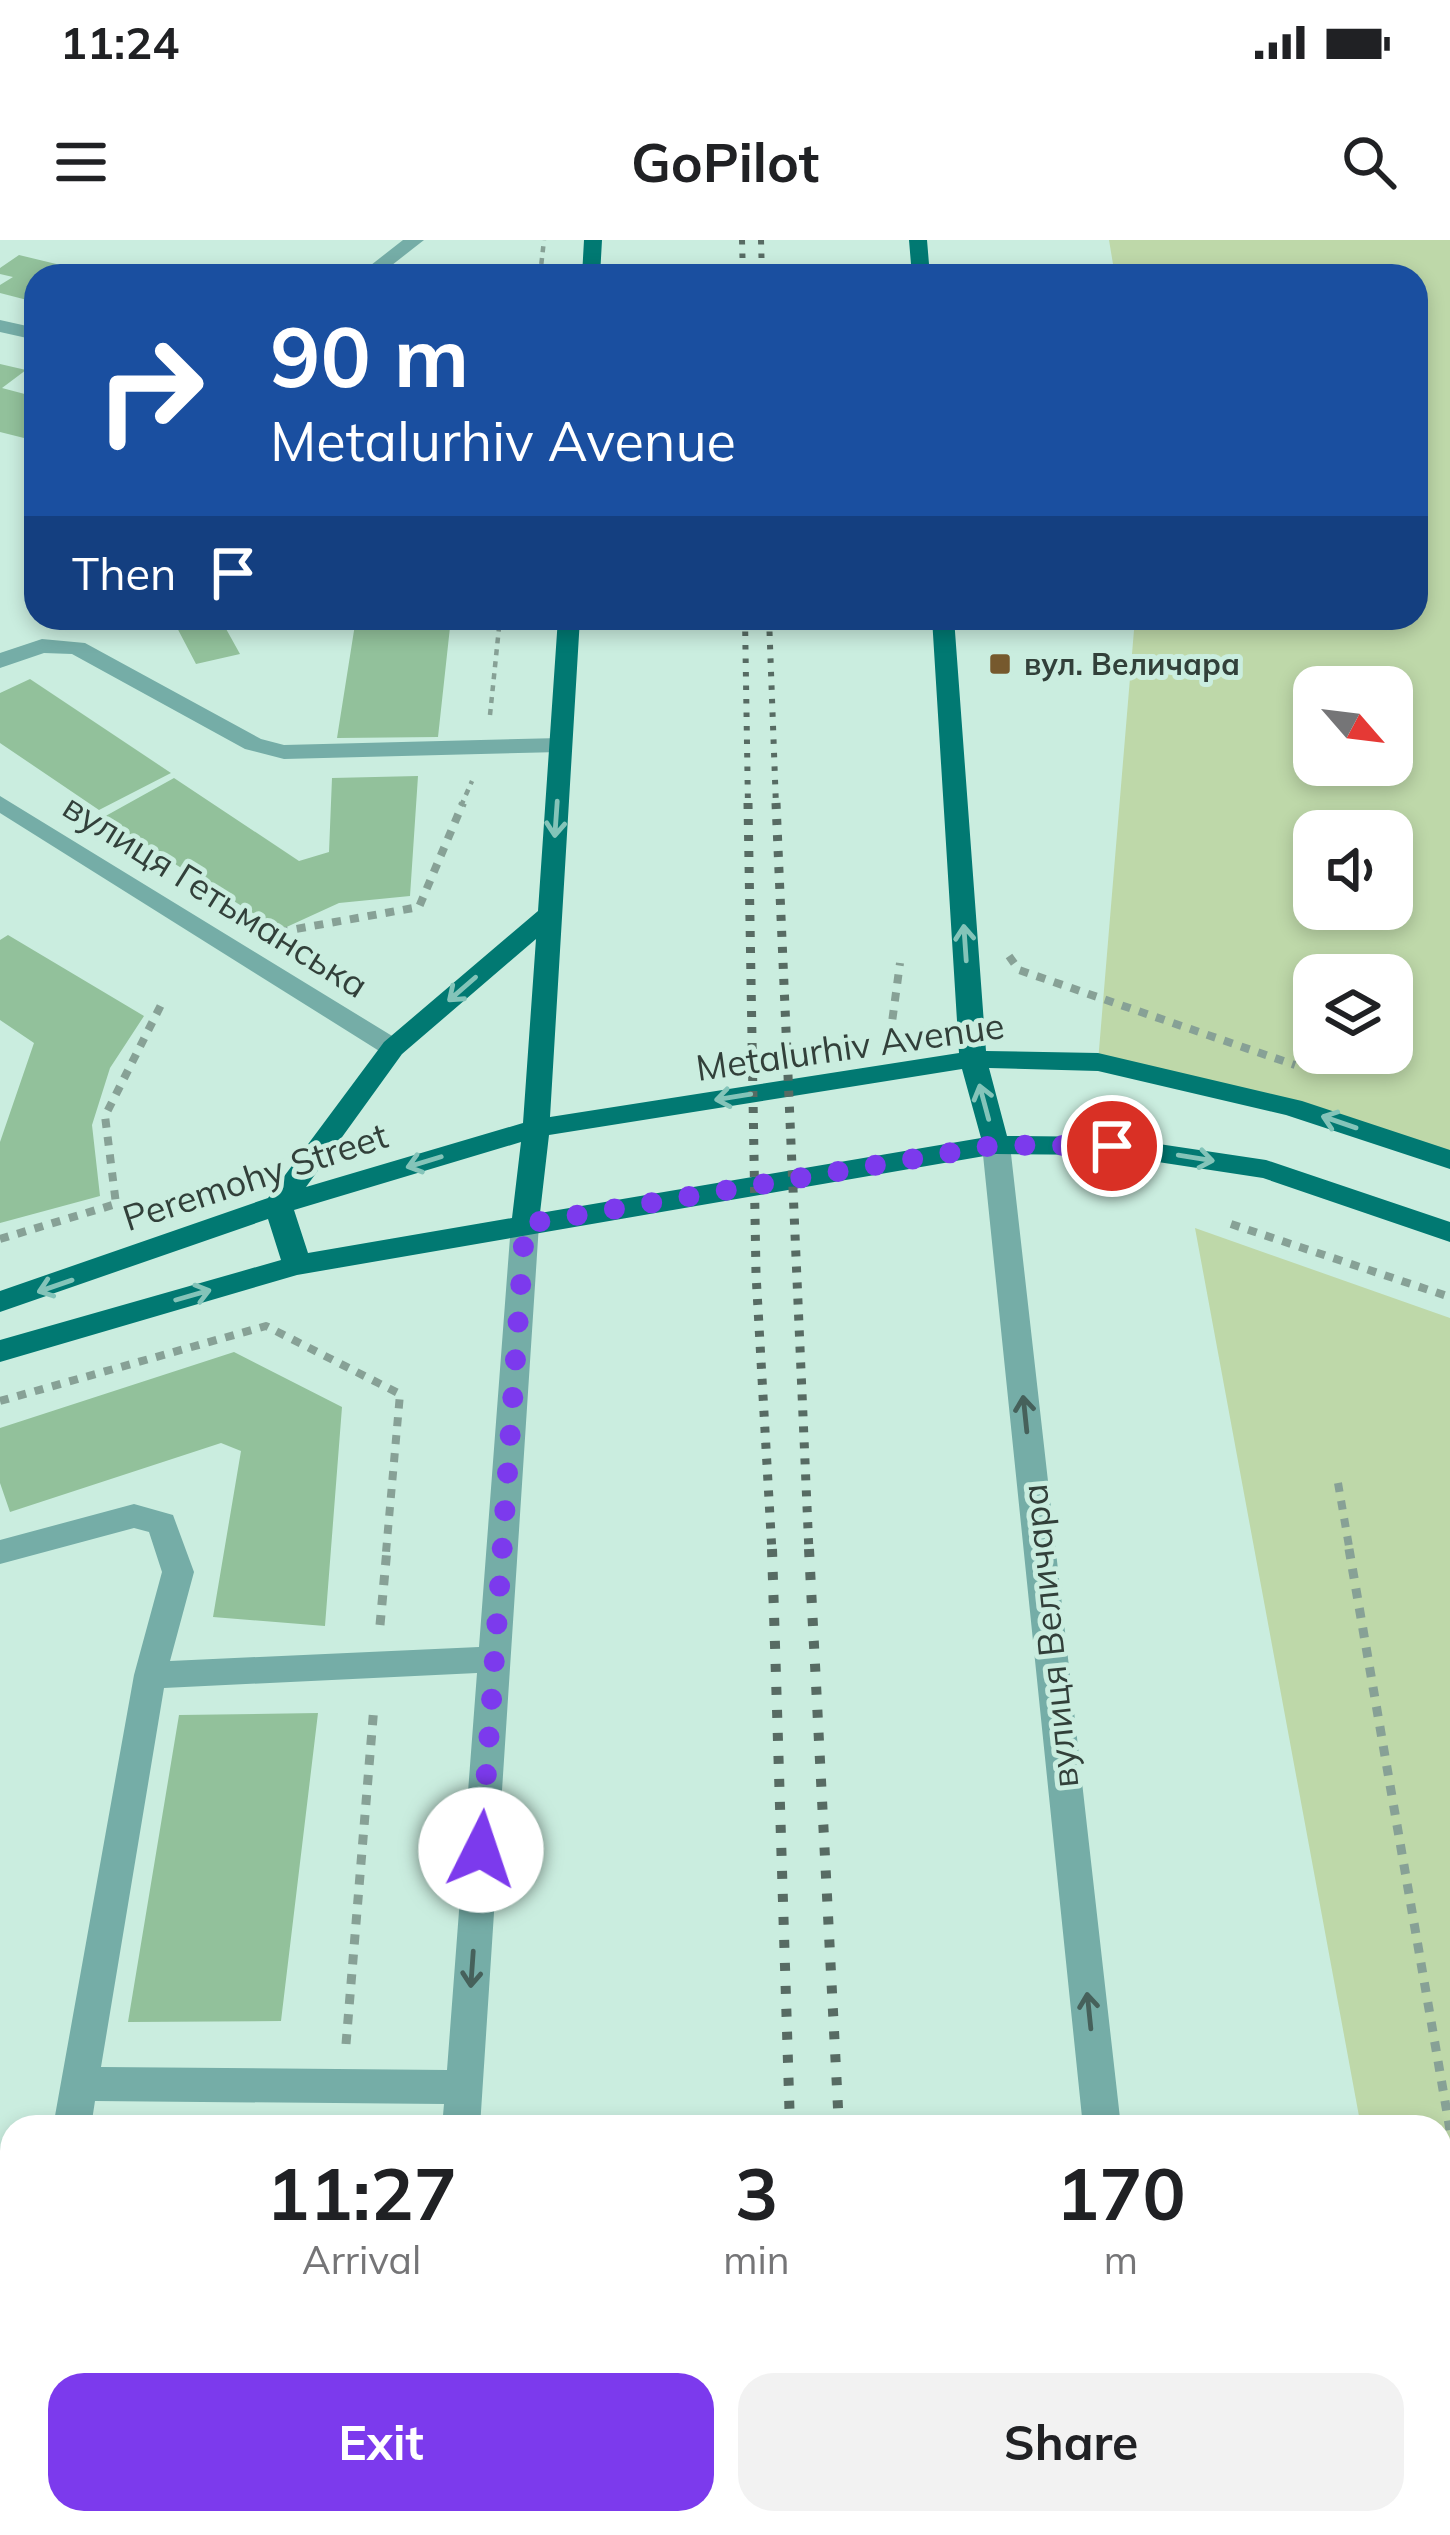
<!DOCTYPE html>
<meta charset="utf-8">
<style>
body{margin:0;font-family:Mulish,sans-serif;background:#f2f2f2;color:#202124;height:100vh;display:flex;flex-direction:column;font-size:45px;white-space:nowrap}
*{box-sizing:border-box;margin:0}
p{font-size:39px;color:#757577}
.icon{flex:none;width:66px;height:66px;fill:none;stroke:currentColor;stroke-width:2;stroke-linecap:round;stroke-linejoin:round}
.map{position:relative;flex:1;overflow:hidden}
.panel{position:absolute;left:0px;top:1875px;width:1452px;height:420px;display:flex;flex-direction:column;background:#fff;border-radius:36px 36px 0 0;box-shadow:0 6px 18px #0003}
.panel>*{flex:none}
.hud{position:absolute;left:24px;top:24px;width:1404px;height:366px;border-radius:36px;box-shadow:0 6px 18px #0003;background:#1a4fa0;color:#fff;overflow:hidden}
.needle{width:78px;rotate:118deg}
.controls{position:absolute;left:1293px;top:426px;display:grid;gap:24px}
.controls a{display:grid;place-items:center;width:120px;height:120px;border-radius:24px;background:#fff;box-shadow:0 6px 18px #0003;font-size:60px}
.pin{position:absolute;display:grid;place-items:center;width:102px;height:102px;color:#fff;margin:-51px;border:6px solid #fff;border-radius:50%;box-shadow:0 3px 12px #0007}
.me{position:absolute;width:132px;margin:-66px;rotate:4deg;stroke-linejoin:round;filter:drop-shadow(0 0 9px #0008)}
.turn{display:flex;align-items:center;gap:42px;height:252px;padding:0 48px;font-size:54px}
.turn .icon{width:156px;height:156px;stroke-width:2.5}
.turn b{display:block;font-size:84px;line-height:102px}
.then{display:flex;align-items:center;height:114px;padding:0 48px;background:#0003;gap:24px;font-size:45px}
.eta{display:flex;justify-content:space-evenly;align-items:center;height:204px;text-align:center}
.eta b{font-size:72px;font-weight:700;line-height:84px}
.primary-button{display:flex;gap:24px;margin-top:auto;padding:24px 48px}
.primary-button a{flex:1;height:138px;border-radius:36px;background:#7c3aed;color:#fff;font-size:48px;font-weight:700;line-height:138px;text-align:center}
.primary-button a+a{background:#f2f2f2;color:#202124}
.status{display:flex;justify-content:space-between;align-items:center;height:84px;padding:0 60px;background:#fff;direction:ltr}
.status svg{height:33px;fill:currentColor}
header{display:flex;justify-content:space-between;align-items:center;height:156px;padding:0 48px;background:#fff;font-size:54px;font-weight:700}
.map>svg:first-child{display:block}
</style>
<div class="status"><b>11:24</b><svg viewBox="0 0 49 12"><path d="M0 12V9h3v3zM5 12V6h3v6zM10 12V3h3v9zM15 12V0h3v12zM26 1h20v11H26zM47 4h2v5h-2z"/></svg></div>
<header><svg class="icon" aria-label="menu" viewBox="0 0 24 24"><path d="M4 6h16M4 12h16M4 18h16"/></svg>GoPilot<svg class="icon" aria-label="search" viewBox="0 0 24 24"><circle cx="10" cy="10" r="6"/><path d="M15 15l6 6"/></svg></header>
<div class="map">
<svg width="1450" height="2295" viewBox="0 0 1450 2295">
<rect width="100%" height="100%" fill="#caeddf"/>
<path fill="#bed8a9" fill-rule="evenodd" d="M1109,0H1450V920L1098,822L1135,378H1416V36H1115ZM1314,447H1392V525H1314ZM1314,591H1392V669H1314ZM1314,735H1392V813H1314Z
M1195,988L1450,1078V2295H1436L1434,2283H1440V1887H1361Z"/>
<path fill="#92c19b" d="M19,15L77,29L67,36H36V57L31,61L0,53V45L13,37L0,34V28Z
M266,24L335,30L331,36H259Z
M0,124L26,130L2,148L36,157V189L24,198L0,192Z
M182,378H220L240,414L196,424L173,380Z
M356,378H451L438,497L337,498Z
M30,439L171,533L99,570L0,503V453Z
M418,536L410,656L339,663L280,690L102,578L174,538L299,621L329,612L332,538Z
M8,695L144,776L110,828L92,885L100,956L0,983V902L34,803L0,780V700Z
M234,1112L342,1167L325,1386L213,1377L241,1211L221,1203L10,1272L0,1243V1188Z
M318,1473L281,1781L128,1782L179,1475Z
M12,2123V2285L0,2291V2128Z"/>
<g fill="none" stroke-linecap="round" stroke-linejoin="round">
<path stroke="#87a196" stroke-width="4.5" stroke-dasharray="6 6" stroke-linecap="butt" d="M540,36L544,0
M490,475L500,378
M461,566L472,541"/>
<path stroke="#87a196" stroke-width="8" stroke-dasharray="9 9" stroke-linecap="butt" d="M279,692L419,667L463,563
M1009,716L1019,730L1295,825
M890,797L900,723
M1231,984L1450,1057
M0,999L116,964L105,876L161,765
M0,1161L266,1086L400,1154L386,1312
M1338,1243L1350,1312"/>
<path stroke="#87a196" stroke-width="9" stroke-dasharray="10 10" stroke-linecap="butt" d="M1349,1309L1450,1890
M380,1385L387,1309
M346,1804L374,1466"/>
<path fill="#75ada7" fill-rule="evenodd" d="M403,0H424L378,36H357Z
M0,80L36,88V100L0,92Z
M42,399L85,403L261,499L284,505L560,498L572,505L560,512L284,519L245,509L72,414L44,413L0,428V413Z
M0,556L402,802L406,808L402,814H384L0,573Z
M996,896L1010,905L1121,1887H1083L982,905Z
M525,974L539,984L480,1887H442L444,1864L95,1861L91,1887H53L134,1435L162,1332L149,1292L134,1288L0,1324V1300L134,1264L173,1275L194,1332L170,1421L479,1407L511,984ZM477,1433L447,1830L101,1827L164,1448Z
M12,2034V2072L0,2076V2038Z
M268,2283H333L328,2295H263Z
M414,2283H456L455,2295H413Z
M1123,2283H1165L1167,2295H1125Z"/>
<path fill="#017972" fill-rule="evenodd" d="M584,0H602L600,36H582Z
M909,0H927L930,36H912Z
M558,378H580L550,877L959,813L932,378H954L986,811L1098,813L1302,861L1450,910V929L1286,875L1098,831L989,828L1007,896L1112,897L1266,920L1450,982V1002L1263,938L1112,915L996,914L297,1035L0,1122V1100L281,1020L268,979L0,1072V1051L268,958L384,802L538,671ZM536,699L523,883L306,947L402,814ZM962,829L981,898L540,973L549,895ZM521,902L512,978L308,1013L294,970Z"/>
<path stroke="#576b63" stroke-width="6" stroke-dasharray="4.5 9" stroke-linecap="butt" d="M742,0L743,36
M761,0L762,36
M745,378L748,566
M769,378L776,566"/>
<path stroke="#576b63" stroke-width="9" stroke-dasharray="6 10" stroke-linecap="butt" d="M748,563L756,1034L772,1312
M776,563L809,1312"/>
<path stroke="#576b63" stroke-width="10" stroke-dasharray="8 15" stroke-linecap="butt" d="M772,1309L790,1887
M809,1309L839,1887
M801,2283L802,2295
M856,2283V2295"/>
</g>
<defs><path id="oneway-shaft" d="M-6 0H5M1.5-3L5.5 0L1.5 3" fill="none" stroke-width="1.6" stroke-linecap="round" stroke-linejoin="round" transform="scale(3)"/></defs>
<g stroke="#84c4b9">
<use href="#oneway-shaft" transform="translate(556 579) rotate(94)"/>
<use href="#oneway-shaft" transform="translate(965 703) rotate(-94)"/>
<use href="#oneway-shaft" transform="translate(462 749) rotate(139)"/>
<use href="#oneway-shaft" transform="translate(733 857) rotate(171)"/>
<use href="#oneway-shaft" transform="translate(984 862) rotate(-105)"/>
<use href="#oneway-shaft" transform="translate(1339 882) rotate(-161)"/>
<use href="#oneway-shaft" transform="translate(1196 918) rotate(9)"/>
<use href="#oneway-shaft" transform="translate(424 922) rotate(163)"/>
<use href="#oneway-shaft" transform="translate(55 1046) rotate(161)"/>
<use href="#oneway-shaft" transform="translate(193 1055) rotate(-16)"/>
</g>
<g stroke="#46615b">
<use href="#oneway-shaft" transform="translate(1025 1174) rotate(-96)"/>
<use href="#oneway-shaft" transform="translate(472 1729) rotate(94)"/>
<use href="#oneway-shaft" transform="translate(1089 1771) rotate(-96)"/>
</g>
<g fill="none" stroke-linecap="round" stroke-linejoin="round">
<path stroke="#7c3aed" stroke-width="21" stroke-dasharray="0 37.8" d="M481,1610L525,984L996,905L1112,906"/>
</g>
<rect fill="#76592d" stroke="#caeddf" stroke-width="4.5" x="988" y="412" width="24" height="24" rx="6"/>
<g text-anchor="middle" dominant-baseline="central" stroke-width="10" stroke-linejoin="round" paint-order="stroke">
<g font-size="30" font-weight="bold" fill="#32403a" stroke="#caeddf" text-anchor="start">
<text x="1024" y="424">вул. Величара</text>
</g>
<g font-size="36" fill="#32403a" stroke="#caeddf">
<text transform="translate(216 655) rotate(32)">вулиця Гетьманська</text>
<text transform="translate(850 806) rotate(-8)">Metalurhiv Avenue</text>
<text transform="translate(255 936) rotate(-18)">Peremohy Street</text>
<text transform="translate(1049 1396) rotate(-96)">вулиця Величара</text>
</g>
</g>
</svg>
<div class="controls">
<a><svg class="needle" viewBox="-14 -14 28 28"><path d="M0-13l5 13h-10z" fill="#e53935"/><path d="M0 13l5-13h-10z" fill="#757577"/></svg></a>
<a><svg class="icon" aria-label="sound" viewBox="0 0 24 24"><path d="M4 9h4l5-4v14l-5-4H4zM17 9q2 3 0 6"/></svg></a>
<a><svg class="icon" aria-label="layers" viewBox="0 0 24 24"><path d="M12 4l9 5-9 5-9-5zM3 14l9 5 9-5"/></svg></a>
</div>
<div class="pin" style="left:1112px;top:906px;background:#d93025"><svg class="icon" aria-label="arrive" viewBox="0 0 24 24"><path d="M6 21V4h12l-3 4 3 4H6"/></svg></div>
<svg class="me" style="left:481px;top:1610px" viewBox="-20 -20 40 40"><circle r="19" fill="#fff"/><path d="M0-13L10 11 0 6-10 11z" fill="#7c3aed"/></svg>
<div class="hud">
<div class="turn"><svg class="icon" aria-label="right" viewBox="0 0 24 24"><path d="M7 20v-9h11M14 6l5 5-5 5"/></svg><div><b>90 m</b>Metalurhiv Avenue</div></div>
<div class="then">Then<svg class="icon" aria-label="arrive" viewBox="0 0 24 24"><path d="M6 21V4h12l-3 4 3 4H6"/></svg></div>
</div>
<section class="panel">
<div class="eta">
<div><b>11:27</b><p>Arrival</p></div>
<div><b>3</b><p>min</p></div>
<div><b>170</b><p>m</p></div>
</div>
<div class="primary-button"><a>Exit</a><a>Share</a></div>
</section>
</div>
